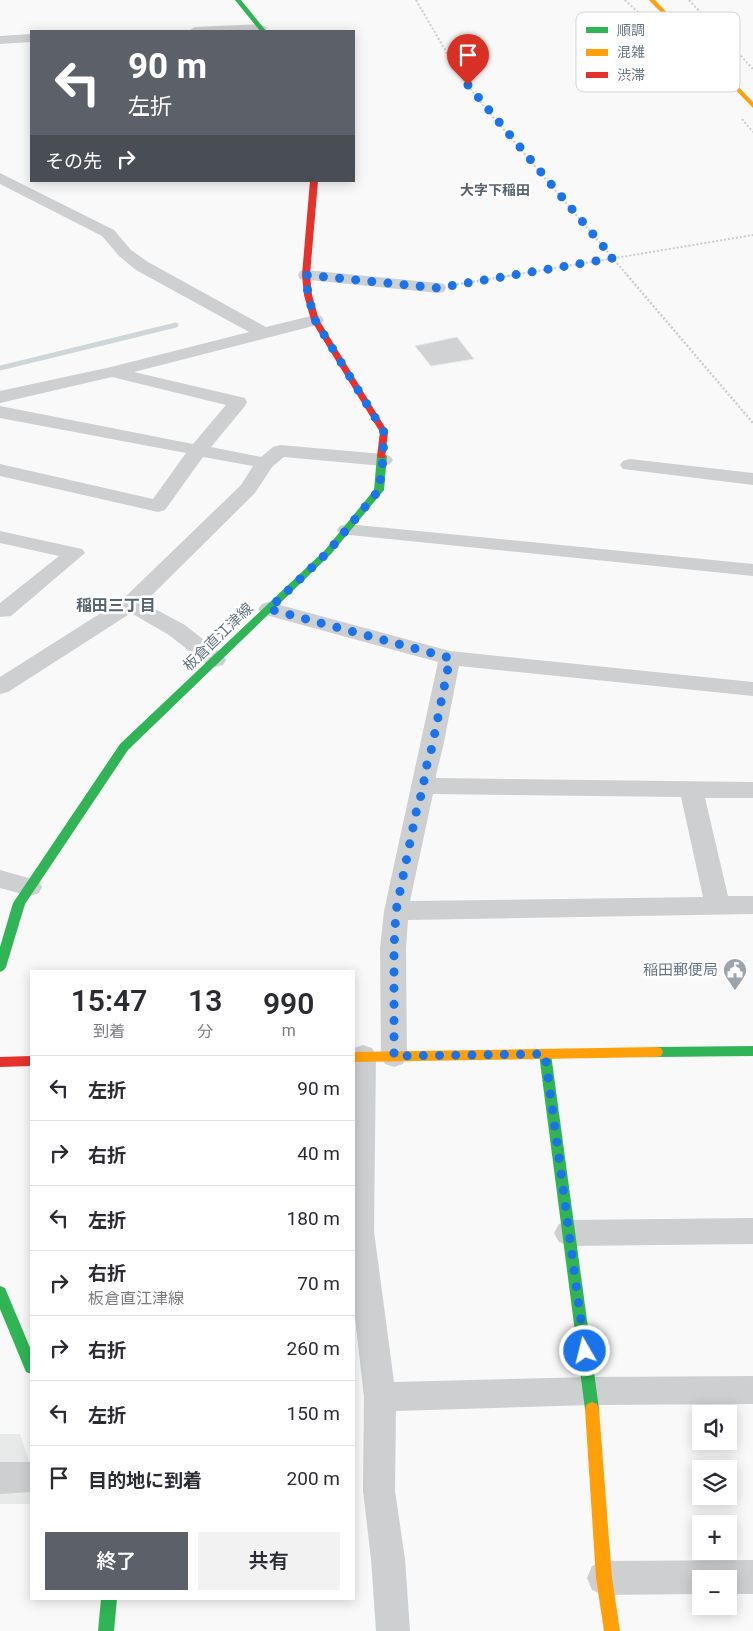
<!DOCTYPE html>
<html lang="ja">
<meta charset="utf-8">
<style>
body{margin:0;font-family:Roboto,"Noto Sans JP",sans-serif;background:#f2f2f3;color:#2b2b33;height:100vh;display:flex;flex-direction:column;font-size:19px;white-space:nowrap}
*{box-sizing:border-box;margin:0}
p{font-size:16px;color:#7c7c81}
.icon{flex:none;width:28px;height:28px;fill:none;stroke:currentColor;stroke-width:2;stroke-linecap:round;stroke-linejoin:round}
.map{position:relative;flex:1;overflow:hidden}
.panel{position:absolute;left:30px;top:970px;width:325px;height:630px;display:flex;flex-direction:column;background:#fff;border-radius:0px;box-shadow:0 2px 12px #0003}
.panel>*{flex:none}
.hud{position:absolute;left:30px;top:30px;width:325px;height:152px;border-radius:0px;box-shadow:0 2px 12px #0003;background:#5c6169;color:#fff;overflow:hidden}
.fabs{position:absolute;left:692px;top:1405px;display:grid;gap:10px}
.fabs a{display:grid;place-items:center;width:45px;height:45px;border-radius:0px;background:#fff;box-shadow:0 2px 12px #0003;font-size:25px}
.pin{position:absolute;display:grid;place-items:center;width:42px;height:42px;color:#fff;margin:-51px -21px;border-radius:50% 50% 50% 0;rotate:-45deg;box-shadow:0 0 5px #0007}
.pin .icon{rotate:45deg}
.me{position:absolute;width:55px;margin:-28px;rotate:352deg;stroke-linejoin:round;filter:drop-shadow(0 0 4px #0008)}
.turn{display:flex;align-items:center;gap:18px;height:105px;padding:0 15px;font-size:22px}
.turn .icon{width:65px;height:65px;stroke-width:2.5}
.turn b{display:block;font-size:35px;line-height:42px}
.then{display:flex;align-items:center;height:48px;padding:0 15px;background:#0003;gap:10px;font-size:19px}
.eta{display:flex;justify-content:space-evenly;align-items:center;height:85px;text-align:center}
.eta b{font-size:30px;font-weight:600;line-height:35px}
.cta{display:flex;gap:10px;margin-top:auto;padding:10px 15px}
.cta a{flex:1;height:58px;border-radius:0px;background:#5c6169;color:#fff;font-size:20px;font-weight:600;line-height:58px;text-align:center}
.cta a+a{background:#f2f2f3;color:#2b2b33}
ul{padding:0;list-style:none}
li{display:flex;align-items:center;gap:15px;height:65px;padding:0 15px;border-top:1px solid #e1e1e2}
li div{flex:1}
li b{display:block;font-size:19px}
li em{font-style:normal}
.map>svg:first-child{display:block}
</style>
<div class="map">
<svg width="753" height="1631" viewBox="0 0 753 1631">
<rect width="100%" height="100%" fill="#f9f9f9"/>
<path fill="#e8e9e9" d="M0,1434H20L31,1467V1504H0Z"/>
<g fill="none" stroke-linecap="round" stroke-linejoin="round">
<path stroke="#ced6d9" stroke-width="5" d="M0,368L176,325"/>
</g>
<path fill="#d0d2d3" stroke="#e8e8e8" d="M457,337L474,359L431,366L415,346Z"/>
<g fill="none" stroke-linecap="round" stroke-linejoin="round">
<path stroke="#cbcccd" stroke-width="2" stroke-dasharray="2 2" stroke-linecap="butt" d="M416,0L458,72L477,98L628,276
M625,0L642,16
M689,0L753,69
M742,119L753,132
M507,276L753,235"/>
<path stroke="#cbcccd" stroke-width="2.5" stroke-dasharray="2 2" stroke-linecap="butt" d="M627,275L753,423
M453,285L515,275"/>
<path fill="#cecfd0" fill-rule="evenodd" d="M260,24L267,28L265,31H188L195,27Z
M31,34V42L0,44V36Z
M0,173L114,230L131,250L148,262L266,327L315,315L321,316L324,320L321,324L134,372L245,398L247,402L245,406L211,447L261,457L273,447L280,445L383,454L390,456L393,460L390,464L383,466L284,457L272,467L255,493L144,603L185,625L223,655L226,660L223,665L215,667L207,665L169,635L131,613L8,692L0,694V677L123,599L241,485L253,466L203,457L165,510L158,512L0,476V464L153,499L186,453L0,418V406L193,444L226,405L112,377L0,403V391L111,367L249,332L136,270L119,256L102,236L0,184Z
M306,270L438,283L444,284L446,288L444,292L438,293L300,279L298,275L300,271Z
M630,459L753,473V485L623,469L620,465L623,461Z
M347,524L753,564V576L340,534L337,530L340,526Z
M0,531L82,549L85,553L11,616L0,617V603L59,556L0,543Z
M269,602L450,651L753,682V696L459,666L443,747L436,775V778L753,782V798H705L728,896H753V914L408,920L406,948L407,1056L403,1064L394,1067L385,1064L381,1056L380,948L384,911L438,662L262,614L258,609L262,604ZM433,794L681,797L703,897L410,901Z
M0,870L39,881L42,887L39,893L30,896L0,888Z
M363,1045L372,1048L376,1056L374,1231L394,1382L591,1377L753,1376V1404L591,1405L396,1411L395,1491L405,1559L410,1631H376L371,1559L363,1491L364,1397L354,1309V1048Z
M753,1218V1244L569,1246L559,1242L554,1233L559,1224L569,1220Z
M0,1462H31V1492L0,1494Z
M753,1560V1594H729V1579H701V1594L604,1595L592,1590L587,1578L592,1566L604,1561Z"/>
<path fill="#30b455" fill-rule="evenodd" d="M235,0H241L266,31H260Z
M382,453L387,456L384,490L331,554L128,750L25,904L6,967L4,970L0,972V947L13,903L120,744L325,550L374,490L377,456Z
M753,1046V1056L657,1057L653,1056L651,1052L653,1048L657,1047Z
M545,1049L549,1050L551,1054L599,1409L597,1414L592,1416L587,1414L585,1409L539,1054L541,1050Z
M0,1286L5,1288L31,1350V1374L26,1372L0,1309Z
M101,1599H117L114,1631H98Z"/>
<path fill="#ff9f0a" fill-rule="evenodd" d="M649,0H655L753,102V108Z
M657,1047L661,1048L663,1052L661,1056L657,1057L354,1062V1052Z
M592,1402L597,1404L599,1409L612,1578L620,1631H604L596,1578L585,1409L587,1404Z"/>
<path fill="#e5322d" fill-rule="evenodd" d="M310,181H318L310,275L312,295L319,320L388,432L385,458H379L377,456L380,432L311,320L304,295L302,275Z
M31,1056V1066L0,1067V1057Z"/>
</g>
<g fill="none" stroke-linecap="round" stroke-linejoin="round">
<path stroke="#1a73e8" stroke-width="9" stroke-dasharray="0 16.2" d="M468,85L613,258L438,288L306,275L308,295L315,320L384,432L383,460L379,490L328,552L269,609L450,658L432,747L424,775V786L417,808L396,911L394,948V1056L545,1054L585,1351"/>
</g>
<defs>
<g id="civic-pin" transform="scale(1.25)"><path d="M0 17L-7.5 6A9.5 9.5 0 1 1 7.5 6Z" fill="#99a4ac" stroke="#fff"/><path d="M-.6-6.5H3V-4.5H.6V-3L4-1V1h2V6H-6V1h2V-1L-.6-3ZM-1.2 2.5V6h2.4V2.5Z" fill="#fff"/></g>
</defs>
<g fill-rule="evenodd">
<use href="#civic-pin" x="735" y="970"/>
</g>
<g text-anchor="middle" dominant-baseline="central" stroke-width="5" stroke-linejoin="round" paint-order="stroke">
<g font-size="14" font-weight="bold" fill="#57646e" stroke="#fff">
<text x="495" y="190">大字下稲田</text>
</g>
<g font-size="15" fill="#657683" stroke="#fff">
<text transform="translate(218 637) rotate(-44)">板倉直江津線</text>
</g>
<g font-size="15" fill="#657683" stroke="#fff" text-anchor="end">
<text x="718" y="970">稲田郵便局</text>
</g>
<g font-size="16" font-weight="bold" fill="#57646e" stroke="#fff">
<text x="116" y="605">稲田三丁目</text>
</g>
</g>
<rect x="576" y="12" width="164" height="80" rx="8" fill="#fff" stroke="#d1d6da" stroke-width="1"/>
<rect x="586" y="27" width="22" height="6" fill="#30b455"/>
<rect x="586" y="49" width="22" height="7" fill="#ff9f0a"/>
<rect x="586" y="72" width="22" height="6" fill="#e5322d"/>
<g font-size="14" fill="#657683">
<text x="617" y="35">順調</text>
<text x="617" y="57">混雑</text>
<text x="617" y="80">渋滞</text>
</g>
</svg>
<div class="fabs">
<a><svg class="icon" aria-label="sound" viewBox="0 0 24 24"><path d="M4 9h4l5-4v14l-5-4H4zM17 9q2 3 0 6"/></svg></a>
<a><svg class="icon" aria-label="layers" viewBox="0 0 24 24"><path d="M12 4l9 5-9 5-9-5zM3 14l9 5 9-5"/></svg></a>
<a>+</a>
<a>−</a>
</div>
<div class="pin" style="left:468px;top:85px;background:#d93025"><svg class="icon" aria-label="arrive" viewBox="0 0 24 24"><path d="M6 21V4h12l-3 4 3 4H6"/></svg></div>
<svg class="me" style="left:585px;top:1351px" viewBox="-20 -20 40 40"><circle r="17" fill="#1a73e8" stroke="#fff" stroke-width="3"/><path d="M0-11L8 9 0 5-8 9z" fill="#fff"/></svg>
<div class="hud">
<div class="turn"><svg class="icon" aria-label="left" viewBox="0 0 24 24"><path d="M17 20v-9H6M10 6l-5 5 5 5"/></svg><div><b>90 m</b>左折</div></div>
<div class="then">その先<svg class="icon" aria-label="right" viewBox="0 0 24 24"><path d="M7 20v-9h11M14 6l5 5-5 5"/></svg></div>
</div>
<section class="panel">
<div class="eta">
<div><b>15:47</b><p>到着</p></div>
<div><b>13</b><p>分</p></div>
<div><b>990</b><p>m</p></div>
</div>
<ul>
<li><svg class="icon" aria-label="left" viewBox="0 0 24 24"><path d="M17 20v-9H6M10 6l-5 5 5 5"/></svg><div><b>左折</b></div><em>90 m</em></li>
<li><svg class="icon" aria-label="right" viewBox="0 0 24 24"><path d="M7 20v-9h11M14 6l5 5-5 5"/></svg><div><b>右折</b></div><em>40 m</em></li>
<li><svg class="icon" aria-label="left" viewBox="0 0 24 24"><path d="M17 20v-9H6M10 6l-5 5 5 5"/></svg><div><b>左折</b></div><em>180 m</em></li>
<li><svg class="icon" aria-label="right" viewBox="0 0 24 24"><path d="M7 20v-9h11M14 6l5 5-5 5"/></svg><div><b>右折</b><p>板倉直江津線</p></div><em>70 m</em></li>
<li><svg class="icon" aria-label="right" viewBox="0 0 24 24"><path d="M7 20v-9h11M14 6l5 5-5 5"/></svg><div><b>右折</b></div><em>260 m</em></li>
<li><svg class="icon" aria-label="left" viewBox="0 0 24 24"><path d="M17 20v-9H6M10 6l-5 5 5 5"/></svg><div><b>左折</b></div><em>150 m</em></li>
<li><svg class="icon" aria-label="arrive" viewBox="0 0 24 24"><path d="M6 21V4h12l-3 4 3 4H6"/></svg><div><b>目的地に到着</b></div><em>200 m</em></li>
</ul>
<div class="cta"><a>終了</a><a>共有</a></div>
</section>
</div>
